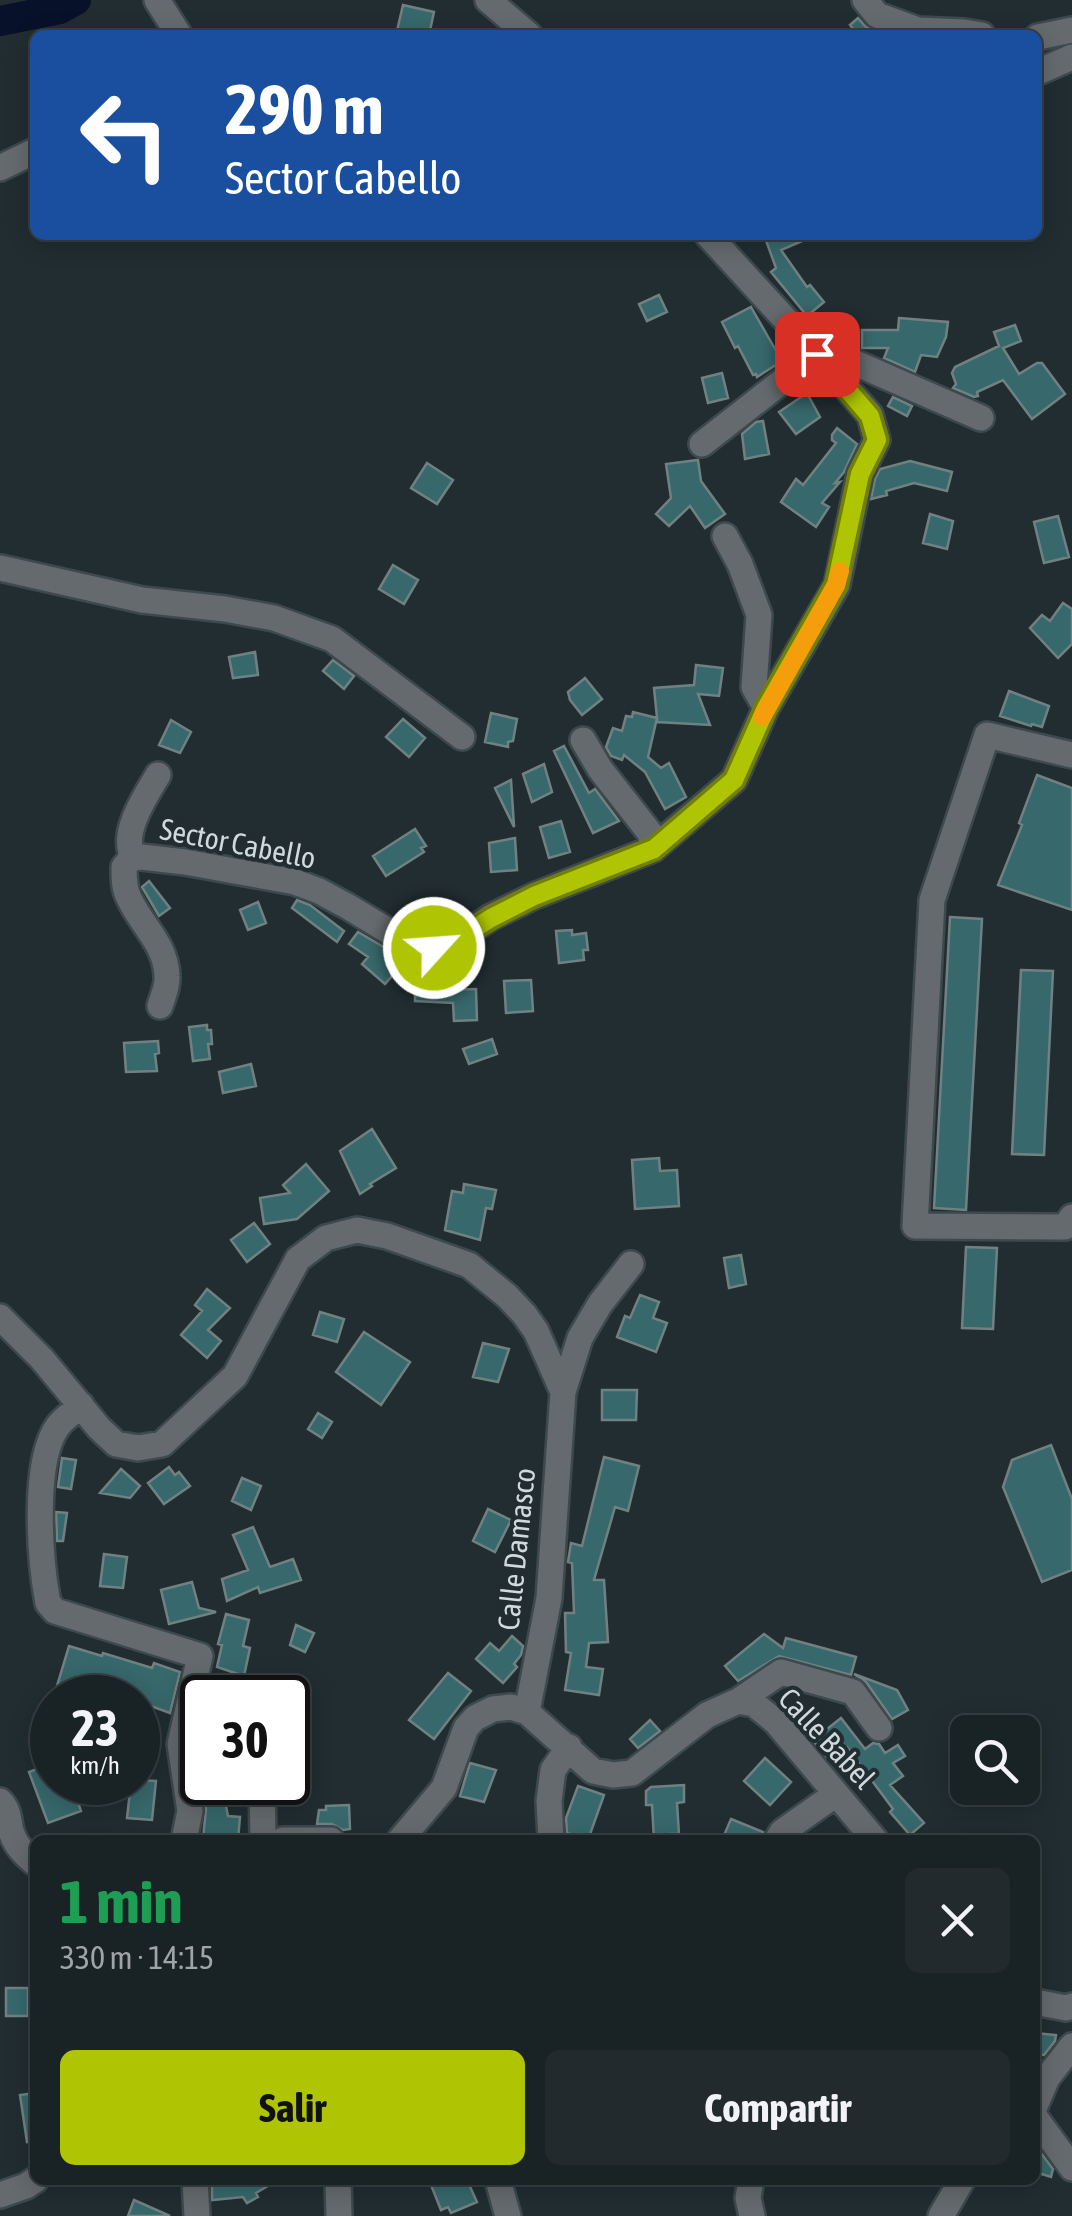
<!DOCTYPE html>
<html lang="es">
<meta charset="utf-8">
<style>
body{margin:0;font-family:"Asap Condensed",sans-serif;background:#222a2d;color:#f1f3f6;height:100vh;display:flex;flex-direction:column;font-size:38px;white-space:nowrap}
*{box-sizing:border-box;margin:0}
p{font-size:32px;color:#9fa4a7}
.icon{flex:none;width:55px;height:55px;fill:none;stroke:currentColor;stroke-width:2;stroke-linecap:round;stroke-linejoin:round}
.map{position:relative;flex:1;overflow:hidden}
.drawer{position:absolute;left:30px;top:1835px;width:1010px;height:350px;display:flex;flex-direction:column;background:#192225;border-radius:15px;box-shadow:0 5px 25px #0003,0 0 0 2px #373f42}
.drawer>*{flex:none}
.banner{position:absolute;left:30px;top:30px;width:1012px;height:210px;border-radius:15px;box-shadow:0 5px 25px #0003,0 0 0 2px #373f42;background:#1a4fa0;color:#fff;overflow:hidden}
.controls{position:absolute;left:950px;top:1715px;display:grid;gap:20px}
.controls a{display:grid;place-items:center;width:90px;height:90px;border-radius:15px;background:#192225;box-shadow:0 5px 25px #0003,0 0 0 2px #373f42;font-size:50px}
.speed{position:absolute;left:30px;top:1675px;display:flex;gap:20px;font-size:50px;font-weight:700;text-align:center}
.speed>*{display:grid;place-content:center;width:130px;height:130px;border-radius:50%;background:#192225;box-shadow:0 5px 25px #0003,0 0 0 2px #373f42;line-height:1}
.speed small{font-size:25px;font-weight:400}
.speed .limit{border:5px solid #111;border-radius:15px;background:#fff;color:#111}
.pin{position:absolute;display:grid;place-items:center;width:85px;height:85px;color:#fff;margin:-42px;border-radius:20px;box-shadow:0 5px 15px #0006}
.me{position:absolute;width:110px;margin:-55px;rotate:64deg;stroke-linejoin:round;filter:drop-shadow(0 0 8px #0008)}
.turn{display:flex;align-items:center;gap:35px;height:210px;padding:0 30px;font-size:45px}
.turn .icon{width:130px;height:130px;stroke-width:2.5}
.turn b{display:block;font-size:70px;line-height:85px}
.round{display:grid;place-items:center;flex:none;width:105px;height:105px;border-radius:15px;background:#222a2d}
.overview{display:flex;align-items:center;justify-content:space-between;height:170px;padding:0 30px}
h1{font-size:60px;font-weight:700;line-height:75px;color:#1e9e55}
.button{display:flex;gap:20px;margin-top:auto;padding:20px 30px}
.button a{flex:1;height:115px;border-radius:15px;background:#afc503;color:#111;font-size:40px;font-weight:700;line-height:115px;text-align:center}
.button a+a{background:#222a2d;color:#f1f3f6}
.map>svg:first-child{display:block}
</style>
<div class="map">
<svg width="1072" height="2216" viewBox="0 0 1072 2216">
<rect width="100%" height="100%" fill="#212d31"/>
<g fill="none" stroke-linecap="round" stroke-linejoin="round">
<path stroke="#07112a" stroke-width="30" d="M0,21L60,9L76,0"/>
</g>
<path fill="#37686b" stroke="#718182" stroke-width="2.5" d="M403,5L434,12L429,35H396Z
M858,18L865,26L880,35H858L850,25Z
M764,235H816L781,250L807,287L810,285L824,302L807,316L771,272L776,268Z
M659,295L667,312L647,321L639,304Z
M751,307L782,361L757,377L756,374L753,375L738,346L735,348L722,322Z
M899,318L948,322L946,337L937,357L921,355L915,372L884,358L888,348H862V330H898Z
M1015,325L1021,341L1003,348L1019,374L1037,363H1042L1065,394L1032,419L1003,380L977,392L978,396L974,397L953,388L956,384L952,373L955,367L999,346L994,332Z
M722,373L728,398L708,403L702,378Z
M807,393L820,417L796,434L779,412Z
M893,397L912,406L907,416L888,406Z
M763,421L769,454L745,459L742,434L756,422Z
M837,428L857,444L844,472L835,483L840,482L822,503L829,507L816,527L781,502L796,479L803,485L836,443L832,440V435Z
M698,460L701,481L725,514L705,528L690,506L669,526L656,514L671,498L666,464Z
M910,461L952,472L947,491L914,483L886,491L887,495L871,499L875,479L880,469Z
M427,463L453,480L437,504L411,488Z
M930,514L953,521L947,549L923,543Z
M1058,516L1069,557L1044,563L1034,522Z
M393,565L418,580L404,604L379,589Z
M1063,603L1072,609V644L1058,658L1030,628L1042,615L1050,621Z
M255,652L258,675L233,678L229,657Z
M333,660L354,676L344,689L323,671Z
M696,665L723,668L719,696L698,694L710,725L657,722V718L648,757L661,768L669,763L686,797L665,809L645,772L624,755L622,760L611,756L606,747L613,728L622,731L626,716L632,717L633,712L657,718L654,688L694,685Z
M585,678L602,699L582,715L570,700L568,692Z
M1009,691L1049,706L1042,727L1032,724L1031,726L1000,716Z
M491,713L517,719L513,741L508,742V747L485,742Z
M403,719L425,738L409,757L386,737Z
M171,720L191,732L180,753L159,745Z
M564,746L589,793L595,789L619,821L593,833L554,751Z
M544,764L552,792L532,802L523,774Z
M1037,775L1072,788V910L998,885L1022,825L1019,823Z
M511,780L514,826V827L495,788Z
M561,821L570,852L549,858L540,827Z
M415,829L426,846L421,848L424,852L386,876L373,856Z
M515,838L517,870L491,872L489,843Z
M149,881L170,908L159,916L142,887Z
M297,900L310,905L344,931L337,942L292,908Z
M258,902L266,923L248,930L240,910Z
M950,917L982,919L966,1210L934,1208Z
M572,930V935L586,933L588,950H583L584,960L559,963L556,931Z
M358,932L406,960L385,984L362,964L368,957L349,944Z
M424,968L451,969L450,990L476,989L477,1020L454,1021L453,1003L415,1001V991H423Z
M1021,970L1053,971L1044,1155L1012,1154Z
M531,980L533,1011L506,1013L504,981Z
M207,1025V1030H211L212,1044H208L210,1059L193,1061L189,1027Z
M492,1039L497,1054L469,1064L463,1049Z
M158,1041L159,1053L155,1054L157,1071L126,1072L124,1043Z
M251,1064L256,1086L223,1093L219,1072Z
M372,1129L396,1168L370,1184L372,1186L360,1194L340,1151Z
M659,1158L660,1171L677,1170L679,1206L635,1209L632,1160Z
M306,1164L329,1191L297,1219L264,1224L260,1198L290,1193L283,1185Z
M464,1184L496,1190L492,1209L486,1208L480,1240L445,1230L452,1191L463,1193Z
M254,1223L270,1244L247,1262L231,1240Z
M966,1247L997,1248L993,1329L962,1328Z
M741,1255L746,1284L729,1288L724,1258Z
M207,1289L230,1308L208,1330L221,1341L207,1358L181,1335L202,1311L195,1305Z
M640,1295L659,1302L653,1318L667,1323L656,1352L617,1337L625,1316L630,1318Z
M320,1312L344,1319L337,1342L313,1335Z
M364,1332L410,1362L381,1405L336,1372Z
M483,1343L509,1349L498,1382L473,1377Z
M602,1390H637L636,1420H602Z
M318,1413L332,1422L322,1438L308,1429Z
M1051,1445L1072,1499V1570L1042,1582L1003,1487L1012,1460Z
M604,1457L639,1466L628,1511L615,1507L594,1580H604L608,1642L589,1643L586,1667L603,1669L599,1695L565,1690L571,1653L566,1652L565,1613H574L572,1563L568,1562L571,1543L582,1546Z
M62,1458L76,1460L71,1489L58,1487Z
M169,1467L175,1475L179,1472L190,1486L164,1504L148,1483Z
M121,1469L140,1486L130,1498L100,1493Z
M242,1478L261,1486L251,1510L232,1501Z
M488,1509L511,1520L495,1552L473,1541Z
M56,1512L67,1513L63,1541H57Z
M253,1527L270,1567L293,1559L301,1580L260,1593L258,1587L227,1601L222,1579L248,1570L233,1535Z
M104,1554L127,1557L123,1588L100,1586Z
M192,1582L199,1608L216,1612L169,1624L161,1590Z
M226,1614L249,1620L243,1646L250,1648L244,1676L217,1667L222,1645L218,1644Z
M296,1625L314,1633L305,1652L290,1645Z
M764,1634L783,1648L786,1638L856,1657L851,1675L779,1656L738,1681L725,1666Z
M512,1636L523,1646L521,1655L514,1664L517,1667L503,1683L476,1659L490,1643L499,1651Z
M69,1646L102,1656L103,1653L152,1668L154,1663L180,1672L170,1713L140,1702L143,1696L83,1677L78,1676L73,1691L57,1686Z
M448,1673L471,1691L434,1739L409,1720Z
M854,1674L897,1690L908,1710L892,1719L866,1682Z
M841,1718L865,1749L873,1743L879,1744L885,1753L898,1745L905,1756L893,1763L903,1776L890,1785L924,1823L910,1835L890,1812L893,1809L847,1747L829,1760L813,1740Z
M650,1720L660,1731L638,1748L630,1739Z
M765,1758L791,1782L770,1805L744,1781Z
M470,1763L496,1770L484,1802L460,1796Z
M50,1764L52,1782H71L81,1811L48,1823L29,1772Z
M138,1780L156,1781L152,1820L127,1818L131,1782H138Z
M202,1782H221L228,1816L240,1817L238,1840L203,1838L206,1809Z
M684,1785V1802L677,1803L679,1834H670L671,1840H654L652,1805H646V1791L651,1787Z
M578,1786L604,1795L588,1840L567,1833L566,1818Z
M349,1805L350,1829L343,1830L332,1824H317L319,1810H326V1806Z
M731,1819L763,1832L761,1840H722Z
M6,1988H28V2016H6Z
M1035,2033L1056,2035L1055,2041L1044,2055H1035Z
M35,2093V2141L27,2142L20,2095Z
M1035,2151L1041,2153L1053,2169L1051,2177L1035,2172Z
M242,2180H278L256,2193L258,2197L247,2203L243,2197L212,2200V2186L243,2182Z
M429,2180H467L477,2202L451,2213L448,2207L441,2210Z
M134,2200L170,2216H128Z"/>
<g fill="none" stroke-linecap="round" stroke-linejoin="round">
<g stroke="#3d494c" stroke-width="30">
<path id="minor" d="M157,0L179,35
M488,0L529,35
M865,0L877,15L918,30L964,32L982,35
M1038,37L1072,30
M1038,72L1072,57
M0,168L35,151
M708,235L817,354L837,355L981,418
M725,536L740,564L759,615L754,687L766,708
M0,568L142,600L225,609L274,618L332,639L462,737
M583,740L600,769L650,833L653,849
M1072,755L987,735L932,900L915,1226L1065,1227L1072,1217
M158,775C146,795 120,834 133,856L185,862L295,882L319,891L347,906L415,947L434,948L451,944L491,917L534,896L653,849L734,780L766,708L837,585L860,474L877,440L870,415L817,354L702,444
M133,856L124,867C124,878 124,889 129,898C141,925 166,944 167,976C168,986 163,996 160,1006
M0,1317L42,1359L99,1428L116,1444L138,1448L162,1444L235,1376L298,1259L326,1238L357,1230L387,1236L469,1265L507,1296L524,1314L536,1331L563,1392L549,1598L527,1712
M563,1392L580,1338L600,1304L631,1264
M81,1405C74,1412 64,1418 58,1426C32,1461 40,1561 48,1603L55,1611L200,1656L180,1744L190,1811L184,1840
M738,1701L781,1672L853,1692L879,1728
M262,1782L263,1840
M0,1801C9,1810 8,1818 11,1831C15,1845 24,1854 35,1863
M283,1840H331
M400,1840L444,1788L466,1728L475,1718L493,1709L511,1707L527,1712L593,1771L613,1775L632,1773L707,1715L738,1701L754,1704L776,1722L875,1840
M551,1840L549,1801L553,1770L569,1747
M777,1840L782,1832L836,1794
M1035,2002L1066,2008L1072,2006
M1035,2106L1047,2078L1072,2046
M1035,2117L1072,2168
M195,2180L197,2216
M338,2180L339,2216
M498,2180L508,2216
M751,2180L748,2198L752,2216
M0,2195L26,2186L35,2180
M941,2216L962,2180"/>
</g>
<use href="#minor" stroke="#656a6e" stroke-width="25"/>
</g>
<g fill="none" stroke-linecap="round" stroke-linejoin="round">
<g stroke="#728002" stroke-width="25">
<path id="route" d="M434,948L451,944L491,918L534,896L654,849L734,780L766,708L836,585L860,474L877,440L870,416L817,354"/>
</g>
<use href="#route" stroke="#afc503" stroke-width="18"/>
<path stroke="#f59e0b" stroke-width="18" d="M762,717L836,585L840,571"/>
</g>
<g text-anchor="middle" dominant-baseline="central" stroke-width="8" stroke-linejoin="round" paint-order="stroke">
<g font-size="30" fill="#d1d9dc" stroke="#212d31">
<text transform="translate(238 843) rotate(11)">Sector Cabello</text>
<text transform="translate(516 1549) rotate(-84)">Calle Damasco</text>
<text transform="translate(827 1738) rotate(47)">Calle Babel</text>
</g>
</g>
</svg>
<div class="controls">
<a><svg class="icon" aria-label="search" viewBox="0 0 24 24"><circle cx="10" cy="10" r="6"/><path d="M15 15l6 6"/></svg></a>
</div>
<div class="speed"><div>23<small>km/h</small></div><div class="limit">30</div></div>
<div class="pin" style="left:817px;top:354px;background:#d93025"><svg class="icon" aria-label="arrive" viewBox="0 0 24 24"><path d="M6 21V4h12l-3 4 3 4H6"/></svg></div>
<svg class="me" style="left:434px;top:948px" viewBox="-20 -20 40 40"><circle r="17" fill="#afc503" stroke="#fff" stroke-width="3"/><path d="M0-11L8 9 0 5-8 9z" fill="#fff"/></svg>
<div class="banner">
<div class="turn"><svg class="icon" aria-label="left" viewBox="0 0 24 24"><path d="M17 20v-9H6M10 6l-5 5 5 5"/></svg><div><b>290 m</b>Sector Cabello</div></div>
</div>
<section class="drawer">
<div class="overview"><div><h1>1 min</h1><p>330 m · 14:15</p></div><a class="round"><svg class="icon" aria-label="close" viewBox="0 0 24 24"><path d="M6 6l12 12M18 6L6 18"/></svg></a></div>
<div class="button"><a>Salir</a><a>Compartir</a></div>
</section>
</div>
